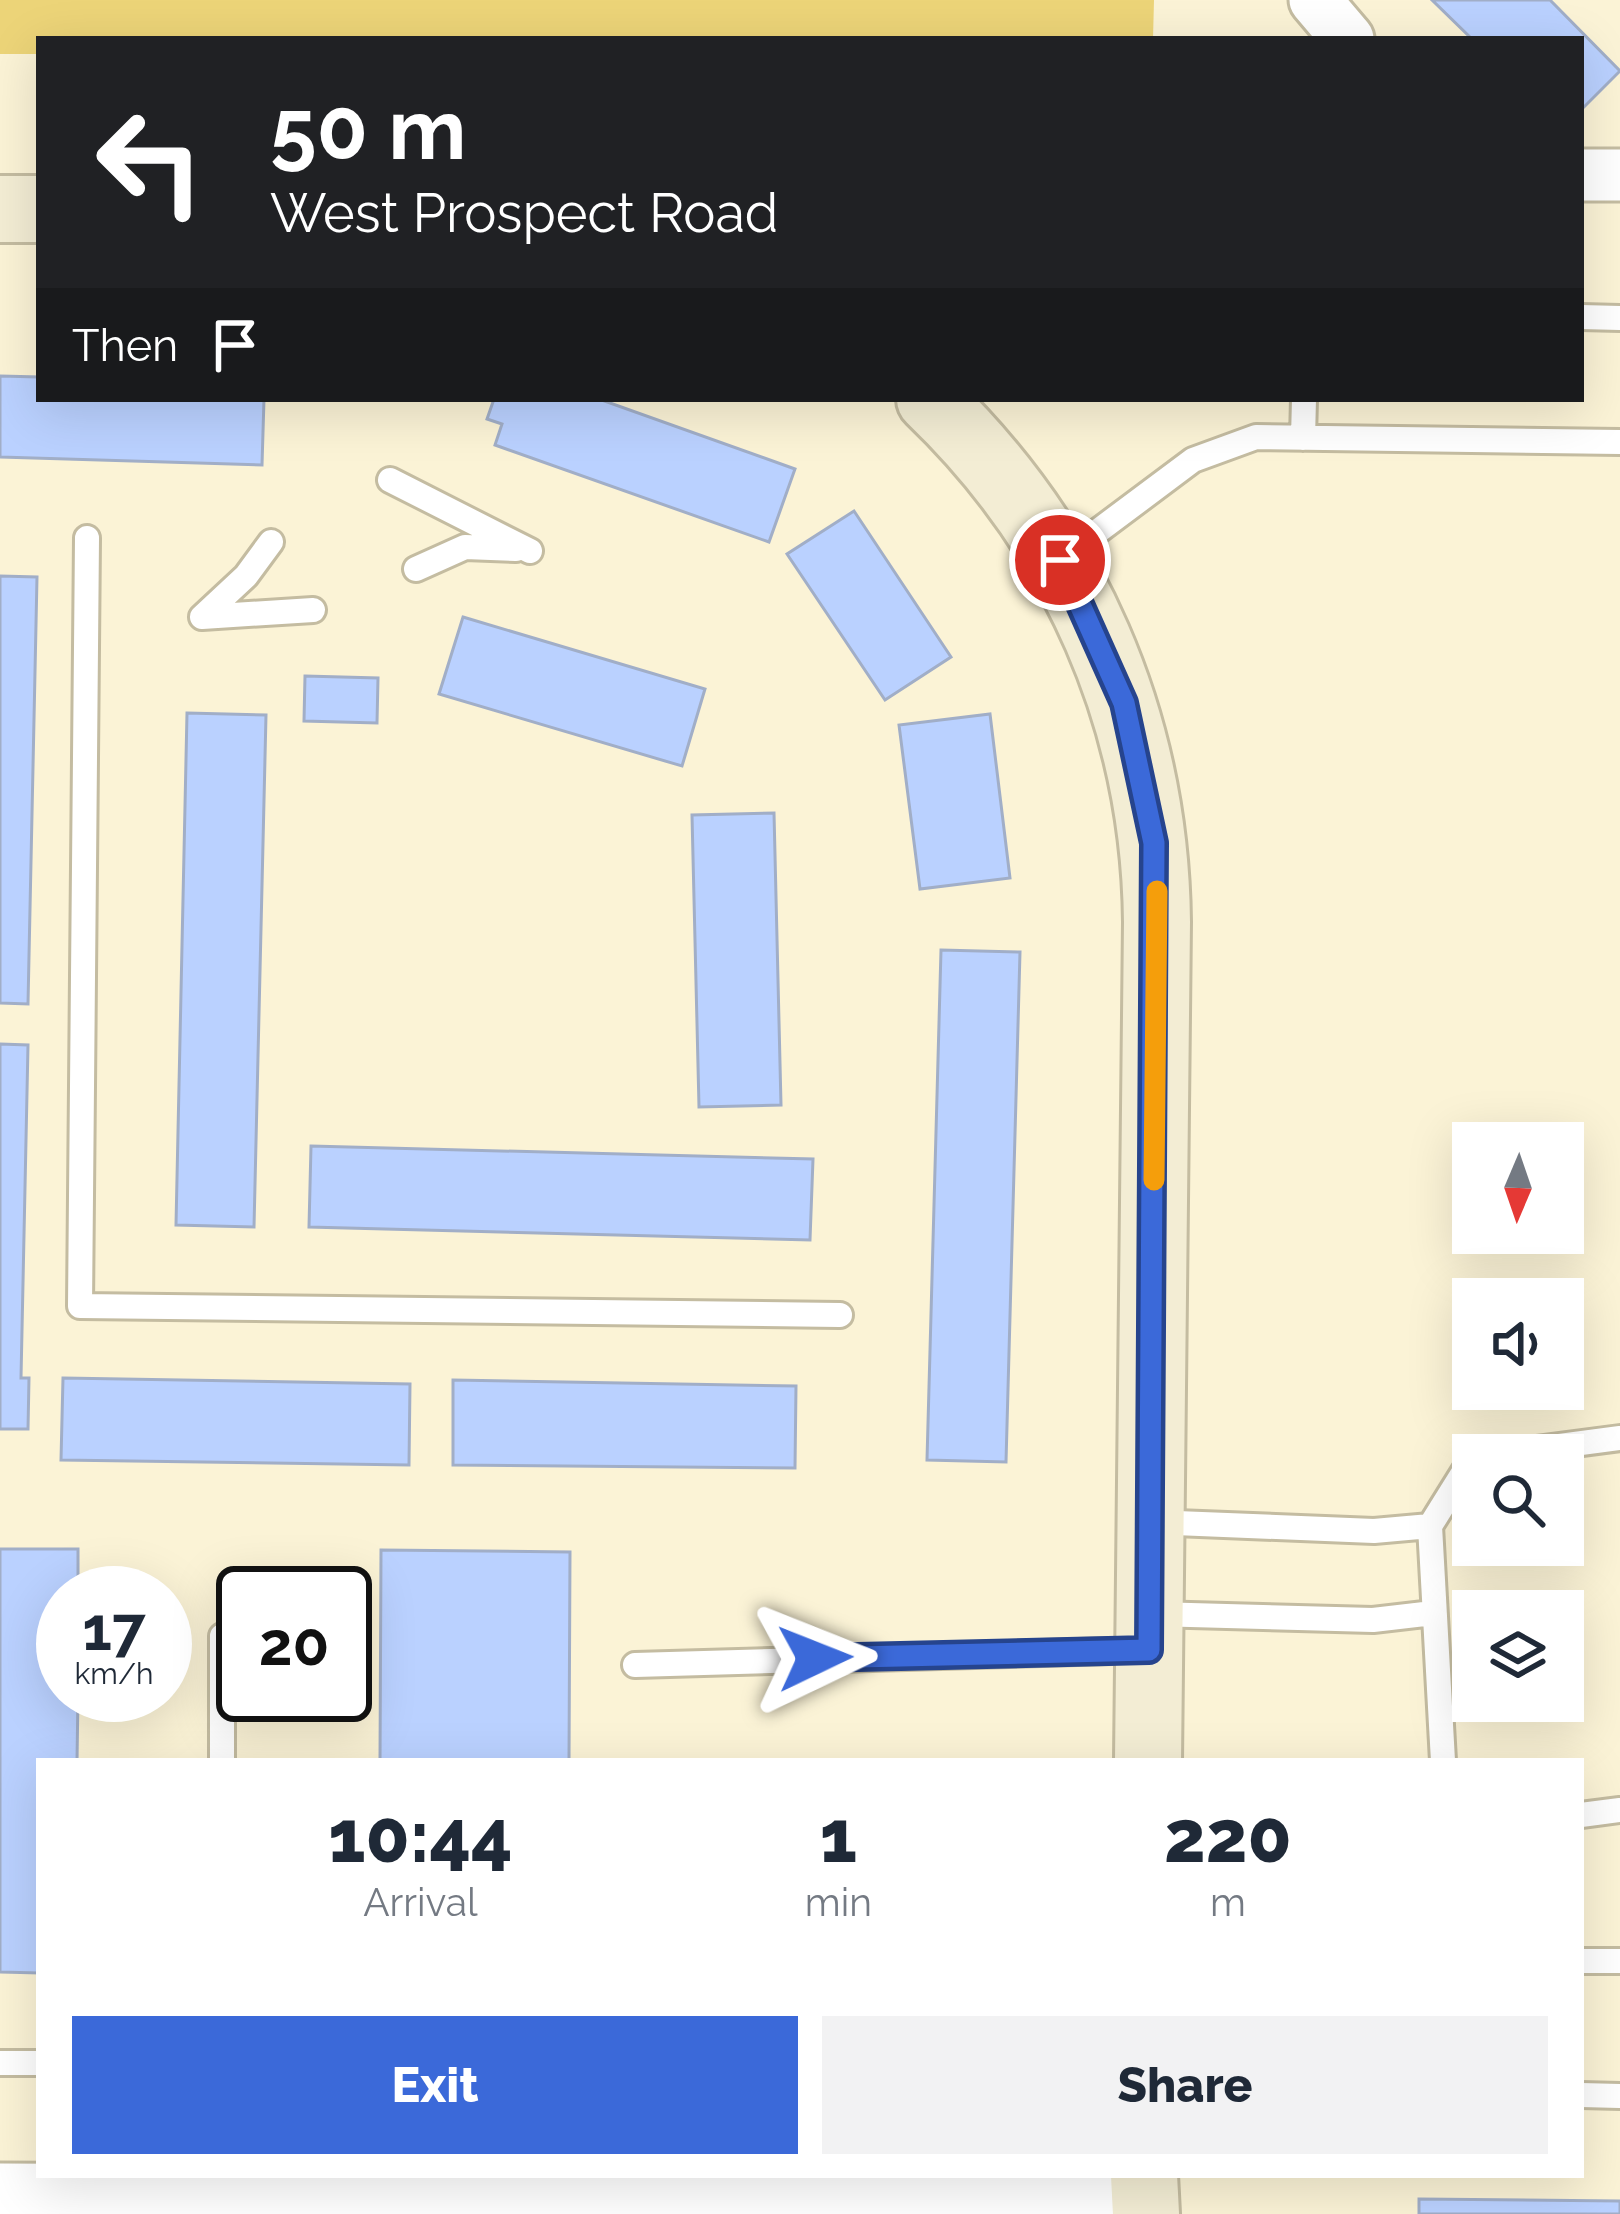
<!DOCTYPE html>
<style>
body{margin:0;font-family:Raleway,sans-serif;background:#f2f2f3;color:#1f2937;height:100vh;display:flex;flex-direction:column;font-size:45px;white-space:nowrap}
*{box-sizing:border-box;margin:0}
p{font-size:39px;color:#747a83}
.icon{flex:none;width:66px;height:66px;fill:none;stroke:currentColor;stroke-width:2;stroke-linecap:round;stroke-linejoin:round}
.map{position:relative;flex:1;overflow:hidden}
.details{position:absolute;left:36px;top:1758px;width:1548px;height:420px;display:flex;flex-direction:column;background:#fff;border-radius:0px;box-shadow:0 12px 48px #0002}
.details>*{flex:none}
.hud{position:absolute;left:36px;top:36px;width:1548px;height:366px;border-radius:0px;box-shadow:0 12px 48px #0002;background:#202124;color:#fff;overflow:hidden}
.needle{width:78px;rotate:182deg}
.controls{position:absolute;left:1452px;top:1122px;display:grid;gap:24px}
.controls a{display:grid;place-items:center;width:132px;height:132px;border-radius:0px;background:#fff;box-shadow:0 12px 48px #0002;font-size:60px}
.speed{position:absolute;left:36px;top:1566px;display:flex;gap:24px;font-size:60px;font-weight:700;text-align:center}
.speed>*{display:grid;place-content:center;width:156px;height:156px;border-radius:50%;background:#fff;box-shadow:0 12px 48px #0002;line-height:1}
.speed small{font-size:30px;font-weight:400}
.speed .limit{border:6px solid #111;border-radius:18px;background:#fff;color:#111}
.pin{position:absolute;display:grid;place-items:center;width:102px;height:102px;color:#fff;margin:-51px;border:6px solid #fff;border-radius:50%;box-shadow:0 3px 12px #0007}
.me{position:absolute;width:132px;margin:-66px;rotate:88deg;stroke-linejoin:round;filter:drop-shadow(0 0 9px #0008)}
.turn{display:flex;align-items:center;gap:42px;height:252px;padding:0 36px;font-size:54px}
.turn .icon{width:156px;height:156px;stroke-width:2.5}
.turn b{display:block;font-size:84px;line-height:102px}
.then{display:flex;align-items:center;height:114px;padding:0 36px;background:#0003;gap:24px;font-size:45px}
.eta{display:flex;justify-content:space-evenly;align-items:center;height:204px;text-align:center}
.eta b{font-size:72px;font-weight:800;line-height:84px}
.primary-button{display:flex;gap:24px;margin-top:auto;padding:24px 36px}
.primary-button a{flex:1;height:138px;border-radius:0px;background:#3b69d9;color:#fff;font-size:48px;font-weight:800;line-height:138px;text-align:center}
.primary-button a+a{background:#f2f2f3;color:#1f2937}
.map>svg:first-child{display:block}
</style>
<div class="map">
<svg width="1620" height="2214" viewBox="0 0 1620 2214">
<rect width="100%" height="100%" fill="#fbf3d6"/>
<path fill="#ecd478" d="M0,0H1154L1153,39H39V54H0Z"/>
<path fill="#bad1ff" stroke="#a1aec7" stroke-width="3" d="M1432,0H1550L1620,71L1581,110V39H1472Z
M0,376L39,377V399H264L262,465L0,457Z
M494,399H599L795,469L769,542L495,445L502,424L487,419Z
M854,511L951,657L885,700L787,554Z
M0,576L37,577L28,1004L0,1003Z
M463,617L705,689L682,766L439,694Z
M305,676L378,678L377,723L304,721Z
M187,713L266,715L254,1227L176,1225Z
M990,714L1010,878L920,889L899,725Z
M774,813L781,1105L699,1107L692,815Z
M941,950L1020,952L1006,1462L927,1460Z
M0,1044L28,1045L21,1378H29L28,1429H0Z
M311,1146L813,1159L810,1240L309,1227Z
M63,1378L410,1384L409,1465L61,1460Z
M453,1380L796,1386L795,1468L453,1465Z
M0,1549H78V1593H63V1695H78L77,1761H39V1973L0,1972Z
M381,1550L570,1552L569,1761H380Z
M1419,2199L1620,2201V2214H1419Z"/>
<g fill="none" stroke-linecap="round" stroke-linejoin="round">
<g stroke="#c4bca1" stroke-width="30">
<path id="service" d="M1581,317L1620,318
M1303,438L1304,399
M390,480L530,551
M87,538L80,1306L840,1315
M1062,558L1193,460L1256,437L1620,442
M416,569L465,547L516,549
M202,617L313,610
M202,617L246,576L271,542
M1490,1455L1620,1438
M1151,1522L1374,1531L1430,1526
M1154,1614L1373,1620L1433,1613
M222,1636V1761
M635,1665L1148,1650
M1443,1761L1430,1526L1473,1457
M1581,1815L1620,1810
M1581,1961H1620
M0,2063H39
M1581,2095L1620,2096"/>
</g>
<g stroke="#c4bca1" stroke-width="57">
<path id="minor" d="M1315,0L1348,39
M1581,175H1620
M0,2189L1145,2195"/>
</g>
<g stroke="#c4bca1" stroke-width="72">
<path id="secondary" d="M0,209H39
M930,399C1075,538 1155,721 1157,922L1148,1761
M1144,2175L1146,2214"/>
</g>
<use href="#service" stroke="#fff" stroke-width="24"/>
<use href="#minor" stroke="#fff" stroke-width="51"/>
<use href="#secondary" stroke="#f3edd4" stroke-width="66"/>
</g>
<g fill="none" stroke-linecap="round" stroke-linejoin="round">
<g stroke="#26448d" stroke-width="30">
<path id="route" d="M815,1658L1149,1650L1154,843L1124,703L1060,560"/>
</g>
<use href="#route" stroke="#3b69d9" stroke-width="21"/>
<path stroke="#f59e0b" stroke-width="21" d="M1154,1180L1157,891"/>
</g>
</svg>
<div class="controls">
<a><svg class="needle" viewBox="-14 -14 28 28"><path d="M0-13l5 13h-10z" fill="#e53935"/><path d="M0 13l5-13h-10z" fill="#747a83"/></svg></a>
<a><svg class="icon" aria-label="sound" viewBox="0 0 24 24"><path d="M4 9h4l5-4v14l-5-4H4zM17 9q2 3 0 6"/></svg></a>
<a><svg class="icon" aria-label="search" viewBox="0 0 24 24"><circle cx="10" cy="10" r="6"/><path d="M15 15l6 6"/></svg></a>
<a><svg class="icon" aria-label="layers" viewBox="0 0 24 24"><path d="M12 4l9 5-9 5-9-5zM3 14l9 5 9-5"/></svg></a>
</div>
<div class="speed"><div>17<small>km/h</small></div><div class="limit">20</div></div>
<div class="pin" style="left:1060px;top:560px;background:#d93025"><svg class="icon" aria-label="arrive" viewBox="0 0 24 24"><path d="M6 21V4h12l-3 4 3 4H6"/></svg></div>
<svg class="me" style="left:815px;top:1658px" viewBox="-20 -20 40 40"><path d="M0-17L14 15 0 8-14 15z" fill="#3b69d9" stroke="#fff" stroke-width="4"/></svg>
<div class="hud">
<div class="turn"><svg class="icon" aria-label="left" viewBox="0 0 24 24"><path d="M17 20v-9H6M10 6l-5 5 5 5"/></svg><div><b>50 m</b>West Prospect Road</div></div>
<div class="then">Then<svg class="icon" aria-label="arrive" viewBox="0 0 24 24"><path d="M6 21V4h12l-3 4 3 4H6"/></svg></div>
</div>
<section class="details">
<div class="eta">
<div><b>10:44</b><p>Arrival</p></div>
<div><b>1</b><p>min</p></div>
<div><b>220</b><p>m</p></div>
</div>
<div class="primary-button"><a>Exit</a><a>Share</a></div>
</section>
</div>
